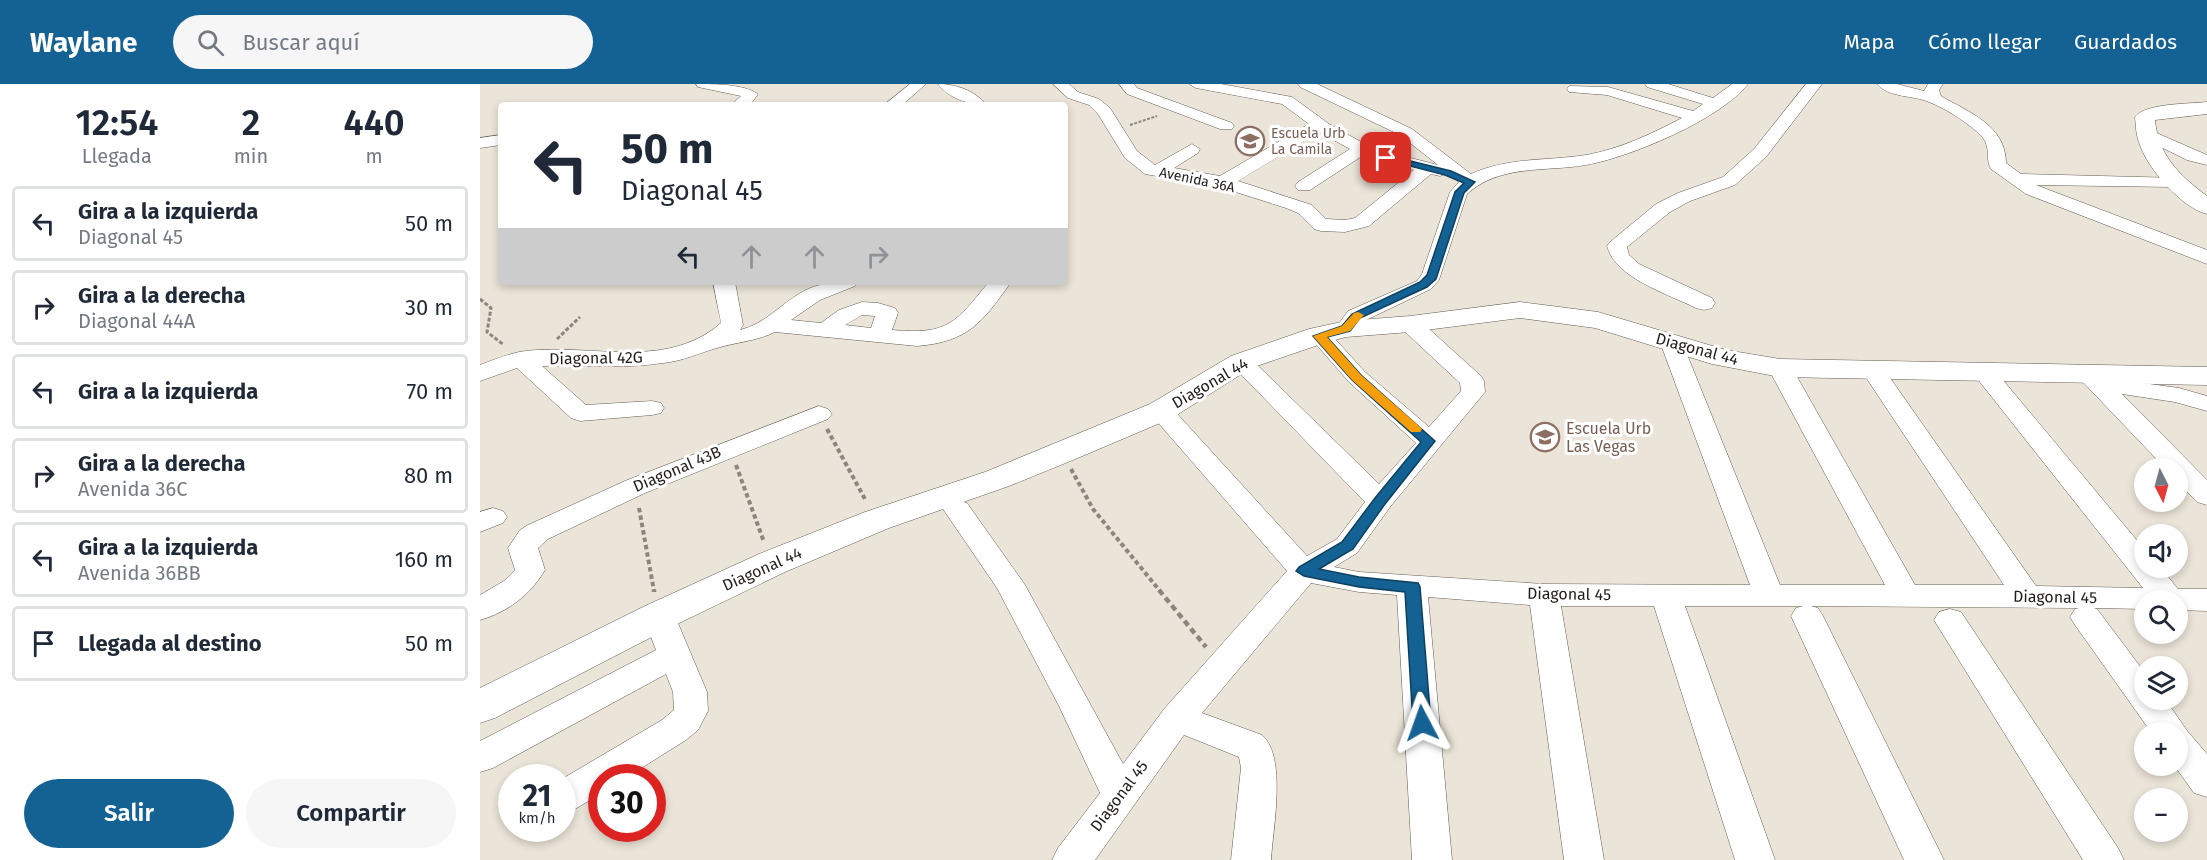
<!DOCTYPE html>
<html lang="es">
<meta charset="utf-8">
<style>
body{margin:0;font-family:"Fira Sans",sans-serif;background:#f6f6f7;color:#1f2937;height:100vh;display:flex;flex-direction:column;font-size:22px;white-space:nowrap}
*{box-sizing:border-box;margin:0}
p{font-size:20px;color:#747a83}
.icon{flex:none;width:33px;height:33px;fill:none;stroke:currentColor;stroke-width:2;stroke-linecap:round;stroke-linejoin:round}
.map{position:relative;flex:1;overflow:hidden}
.sheet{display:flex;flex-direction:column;background:#fff;width:480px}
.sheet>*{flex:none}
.hud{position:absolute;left:18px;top:18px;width:570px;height:183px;border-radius:6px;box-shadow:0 3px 9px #0003;background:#fff;color:#1f2937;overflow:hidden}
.needle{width:39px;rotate:174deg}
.controls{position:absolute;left:1654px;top:374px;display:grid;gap:12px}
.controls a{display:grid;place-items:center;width:54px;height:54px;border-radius:50%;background:#fff;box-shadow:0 3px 9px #0003;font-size:30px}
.speed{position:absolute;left:18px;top:680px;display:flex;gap:12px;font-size:30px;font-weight:700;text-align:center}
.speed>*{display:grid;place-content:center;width:78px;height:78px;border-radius:50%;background:#fff;box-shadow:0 3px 9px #0003;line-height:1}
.speed small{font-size:15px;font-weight:400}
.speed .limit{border:9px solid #d22;background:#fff;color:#111}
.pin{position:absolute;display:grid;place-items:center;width:51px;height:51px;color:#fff;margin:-26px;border-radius:12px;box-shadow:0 3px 9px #0006}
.me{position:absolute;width:66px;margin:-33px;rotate:356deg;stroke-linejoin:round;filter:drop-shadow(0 0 4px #0008)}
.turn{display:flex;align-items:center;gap:21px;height:126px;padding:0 24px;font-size:27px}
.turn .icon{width:78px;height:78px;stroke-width:2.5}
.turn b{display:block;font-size:42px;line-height:51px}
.lanes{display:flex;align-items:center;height:57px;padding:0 24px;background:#0003;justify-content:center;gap:30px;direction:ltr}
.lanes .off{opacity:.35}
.eta{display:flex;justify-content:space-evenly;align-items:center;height:102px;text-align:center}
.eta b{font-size:36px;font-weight:600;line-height:42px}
.button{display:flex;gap:12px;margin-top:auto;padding:12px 24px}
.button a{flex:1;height:69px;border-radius:36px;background:#146294;color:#fff;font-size:24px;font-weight:600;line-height:69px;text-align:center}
.button a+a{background:#f6f6f7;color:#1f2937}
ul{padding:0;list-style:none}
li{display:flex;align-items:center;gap:18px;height:75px;margin:0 12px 9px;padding:0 12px;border:3px solid #e0e1e3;border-radius:6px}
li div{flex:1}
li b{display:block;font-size:22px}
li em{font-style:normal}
header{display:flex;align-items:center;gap:36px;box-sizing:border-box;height:84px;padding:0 30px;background:#146294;color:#fff}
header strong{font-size:28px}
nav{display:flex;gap:33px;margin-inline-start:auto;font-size:21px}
.search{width:420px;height:54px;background:#f6f6f7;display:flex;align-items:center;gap:15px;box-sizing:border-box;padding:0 21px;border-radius:33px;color:#747a83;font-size:22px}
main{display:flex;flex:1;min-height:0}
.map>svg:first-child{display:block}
</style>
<header>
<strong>Waylane</strong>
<div class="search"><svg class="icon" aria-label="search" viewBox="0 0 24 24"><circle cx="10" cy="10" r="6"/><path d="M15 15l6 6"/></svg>Buscar aquí</div>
<nav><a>Mapa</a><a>Cómo llegar</a><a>Guardados</a></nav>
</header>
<main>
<section class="sheet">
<div class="eta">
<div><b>12:54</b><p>Llegada</p></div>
<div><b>2</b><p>min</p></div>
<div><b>440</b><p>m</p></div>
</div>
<ul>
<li><svg class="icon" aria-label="left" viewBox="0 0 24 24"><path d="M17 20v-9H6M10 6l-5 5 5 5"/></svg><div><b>Gira a la izquierda</b><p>Diagonal 45</p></div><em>50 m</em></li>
<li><svg class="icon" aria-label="right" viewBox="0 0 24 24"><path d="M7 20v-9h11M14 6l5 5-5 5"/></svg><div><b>Gira a la derecha</b><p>Diagonal 44A</p></div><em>30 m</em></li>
<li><svg class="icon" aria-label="left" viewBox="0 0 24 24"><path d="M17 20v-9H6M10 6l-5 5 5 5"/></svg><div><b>Gira a la izquierda</b></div><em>70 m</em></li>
<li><svg class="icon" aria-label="right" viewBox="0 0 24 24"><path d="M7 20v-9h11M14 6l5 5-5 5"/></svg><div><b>Gira a la derecha</b><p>Avenida 36C</p></div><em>80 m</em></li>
<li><svg class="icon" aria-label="left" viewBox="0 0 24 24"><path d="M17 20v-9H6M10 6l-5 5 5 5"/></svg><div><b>Gira a la izquierda</b><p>Avenida 36BB</p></div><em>160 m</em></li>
<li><svg class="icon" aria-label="arrive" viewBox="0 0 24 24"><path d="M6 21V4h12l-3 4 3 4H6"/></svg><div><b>Llegada al destino</b></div><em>50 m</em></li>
</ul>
<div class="button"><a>Salir</a><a>Compartir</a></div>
</section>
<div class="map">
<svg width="1727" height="776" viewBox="0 0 1727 776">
<rect width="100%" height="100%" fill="#ebe4d8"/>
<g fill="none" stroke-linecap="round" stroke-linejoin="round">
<g stroke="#635c52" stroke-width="1">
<path id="minor" d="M216,0C234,0 264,0 278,10L270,21H251L261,12L218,3Z
M430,0H446L422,21H404Z
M458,0C475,0 495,6 506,21C489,21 468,14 458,0Z
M573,0H589L598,8L619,15L630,24L657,67L675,81L712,60L720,65L718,69L694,84L740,92L829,40L802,20L716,4L709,0H741L812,13L849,40L892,64L958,81L920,51L820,3L818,0H837L932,45L991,90C1028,73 1068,77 1106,71C1140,65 1171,50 1202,34L1127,11L1089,8L1087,5L1089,2L1128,3L1213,27L1223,20L1167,3L1165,0H1188L1233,14L1252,0H1268C1241,35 1151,73 1106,81C1066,88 1020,80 987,110L959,196L951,205L884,237L874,250L866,252L858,250L855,245L868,227L937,197L942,190L970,108L979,98L967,89L960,92L951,90L889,142L865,148L841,147L834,145L818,129L806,124L740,103L665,90L645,74L618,30L609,21L588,14ZM839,48L870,65L818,98L815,102L818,106H830L882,72L934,86L875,134L865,136L846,135L832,121L758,97Z
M639,0H654L657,4L752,39L754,42L752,45H740L647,10Z
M1326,0H1342L1286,73L1255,101L1210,117L1190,128L1147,163L1149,171L1159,180L1232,214L1235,219L1232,224L1224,226L1216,224C1188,210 1135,194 1127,162L1130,158L1176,120L1198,109L1243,93L1274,65Z
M1397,0H1417L1444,7L1448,0H1463L1459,6L1461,12C1488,28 1526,41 1526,79L1541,90L1699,94L1702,98L1699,102L1693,103L1556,101L1727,166V180L1546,110L1511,85C1505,75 1511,64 1503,54C1492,41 1465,24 1449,18C1433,11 1409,14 1397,0Z
M1665,44L1727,71V81L1707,76L1659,52L1657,49Z
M21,51V61L0,64V54Z
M233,198H255L263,241L260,246C286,240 301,219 324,207C341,198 359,198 379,198L375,202L340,216L311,236L341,239L359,226L382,218L398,219L415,224L418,229L412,246C469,251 475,239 509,198H531C503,238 488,258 437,262L295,248C277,257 257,258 237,264C219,269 203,277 183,279C143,285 103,281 62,282L106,321L172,317L181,319L184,324L181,329L172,331L100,337L91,334L37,284L0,297V281C13,276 26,271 39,268C106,257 184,289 241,239ZM382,231L395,232L391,244L365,241Z
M930,233L938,235L1001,292L1004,297L1005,308L910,423L877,469L854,483L879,488L1064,500L1270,501L1180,258L1183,253L1191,251L1199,253L1202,258L1300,501H1405L1288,284L1292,279L1300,277L1308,279L1312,284L1435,501H1524L1381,286L1385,281L1393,279L1401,281L1556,502L1663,504L1492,288L1496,283L1504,281L1512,283L1665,466V483H1680L1698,505H1727V527L1698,526V516H1665V525L1614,524L1617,525L1665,589V615H1685L1708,648L1727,670V713L1714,709L1694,681H1698V648H1671L1595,541L1590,533L1595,525L1599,524L1331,522L1338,524L1343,532L1464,776H1424L1311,532L1316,524L1323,522H1205L1295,776H1255L1174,522H1081L1124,776H1084L1050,521L948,513L972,776H932L917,511L879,508L831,499L722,629L782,651C807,672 793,744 791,776H751L761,684L759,673L704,651L615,776H572L578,764L620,709L579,622L517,504L463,425L467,419L477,416L487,419L545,501L643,680L685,624L807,487L668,327L672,322L681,319L690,322L827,472L857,455L885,418L749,278L753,273L761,271L769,273L899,400L936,359L869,298L828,251L831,246L839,244L847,246L885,288L949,343L981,307L980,299L922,245L919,240L922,235Z
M1608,283L1616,285L1625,294L1699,304L1727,312V327L1695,318L1642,310L1727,396V421L1717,418L1698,398V384H1685L1600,295L1596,290L1600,285Z
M339,322L348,325L352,330L348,335L165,409L68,455L58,464L65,486C50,511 28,528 0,536V511L24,497L35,486L28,464L40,446L48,441L145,397Z
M13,424L23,427L27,433L23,439L0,448V428Z
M179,521L190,524L195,532L227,608L228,627L218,646L206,656L147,693H122V709L95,725L82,729V695L182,636L194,626L193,608L186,590L13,684L0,688V657L176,566L163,532L168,524Z
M1470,525L1481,528L1638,764L1644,776H1603L1454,536L1459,528Z"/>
</g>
<g stroke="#635c52" stroke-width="1">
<path id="major" d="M1727,18V30L1675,36C1678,71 1700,92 1727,112V130C1702,124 1668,85 1660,61C1656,52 1656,43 1655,33C1665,19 1710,20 1727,18Z
M1040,218L1118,228L1246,266L1300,275L1727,283V301L1300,293L1232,280L1115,244L1040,234L930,248L866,253L847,258L771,284L692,334L593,376L529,402L409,444L305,488L193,542L15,634L0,639V604L165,522L279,470L385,428L505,388L670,320L751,272L829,245L866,237L930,232Z"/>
</g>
<path stroke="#8c867e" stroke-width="2" stroke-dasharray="3 1.5" stroke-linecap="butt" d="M650,41L677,32"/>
<path stroke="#8c867e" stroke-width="3" stroke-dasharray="4 2" stroke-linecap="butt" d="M0,215L11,224L7,248L24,261
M77,255L100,233"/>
<path stroke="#8c867e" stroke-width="4" stroke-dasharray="4.5 3" stroke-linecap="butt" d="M347,345L386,417
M256,381L284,458
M591,385L613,425L680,507
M159,424L174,507"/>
<path stroke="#8c867e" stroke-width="4.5" stroke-dasharray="6 4" stroke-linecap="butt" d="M174,506V508
M679,506L726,563"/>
<use href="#minor" fill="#fff" fill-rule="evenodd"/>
<use href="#major" fill="#fff" fill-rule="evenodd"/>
</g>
<path fill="#146294" stroke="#0d4060" stroke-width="1.5" d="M906,71L971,87L995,98L984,109L956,195L947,203L880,234L870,247L847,253L881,291L955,357L905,420L873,465L839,485L879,493L938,499L940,503L951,639L948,644L942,646L936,644L933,639L925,508L879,503L824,492L816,487L819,483L862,458L895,414L941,358L872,296L833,252L862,242L872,230L940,198L947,191L975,108L984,99L965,91L903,75V72Z"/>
<path fill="#f59e0b" d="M878,228L884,231L870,247L847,253L881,291L940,343L942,345L940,348H931L872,296L833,252L862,242L874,229Z"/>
<defs>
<g id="school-ring" transform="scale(1.5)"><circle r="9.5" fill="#fff" stroke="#8d6e63" stroke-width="1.5"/><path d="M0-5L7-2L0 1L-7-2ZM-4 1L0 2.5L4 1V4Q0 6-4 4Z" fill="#8d6e63"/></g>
</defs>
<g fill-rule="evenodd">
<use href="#school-ring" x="770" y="57"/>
<use href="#school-ring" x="1065" y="353"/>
</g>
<g text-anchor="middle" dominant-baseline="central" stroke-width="6" stroke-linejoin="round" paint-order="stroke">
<g font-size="14" fill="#785e54" stroke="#fff" text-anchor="start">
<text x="791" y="49">Escuela Urb<tspan x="791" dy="16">La Camila</tspan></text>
</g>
<g font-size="14" fill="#211e1a" stroke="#fff">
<text transform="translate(717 96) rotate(12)">Avenida 36A</text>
</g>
<g font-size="16" fill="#211e1a" stroke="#fff">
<text transform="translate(1217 265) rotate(15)">Diagonal 44</text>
<text transform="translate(116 274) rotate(-1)">Diagonal 42G</text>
<text transform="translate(730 299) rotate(-30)">Diagonal 44</text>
<text transform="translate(197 385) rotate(-23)">Diagonal 43B</text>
<text transform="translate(282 485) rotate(-24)">Diagonal 44</text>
<text transform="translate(1089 510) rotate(1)">Diagonal 45</text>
<text transform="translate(1575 513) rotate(1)">Diagonal 45</text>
<text transform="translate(639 712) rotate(-53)">Diagonal 45</text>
</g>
<g font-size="16" fill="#785e54" stroke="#fff" text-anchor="start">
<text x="1086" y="344">Escuela Urb<tspan x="1086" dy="18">Las Vegas</tspan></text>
</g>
</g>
</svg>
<div class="controls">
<a><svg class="needle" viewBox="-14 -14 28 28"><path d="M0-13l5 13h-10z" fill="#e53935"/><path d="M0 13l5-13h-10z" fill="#747a83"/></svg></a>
<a><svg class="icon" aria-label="sound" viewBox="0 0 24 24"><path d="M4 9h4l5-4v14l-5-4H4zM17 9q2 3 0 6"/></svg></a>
<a><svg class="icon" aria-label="search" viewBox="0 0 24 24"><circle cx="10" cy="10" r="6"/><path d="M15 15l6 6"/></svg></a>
<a><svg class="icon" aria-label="layers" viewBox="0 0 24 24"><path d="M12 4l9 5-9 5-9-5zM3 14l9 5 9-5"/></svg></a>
<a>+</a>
<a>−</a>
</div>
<div class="speed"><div>21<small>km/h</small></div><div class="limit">30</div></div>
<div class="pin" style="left:906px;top:74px;background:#d93025"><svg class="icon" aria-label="arrive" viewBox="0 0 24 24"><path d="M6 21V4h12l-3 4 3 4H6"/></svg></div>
<svg class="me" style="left:942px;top:639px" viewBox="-20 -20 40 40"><path d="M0-17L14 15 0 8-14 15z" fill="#146294" stroke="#fff" stroke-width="4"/></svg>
<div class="hud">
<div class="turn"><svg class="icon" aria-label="left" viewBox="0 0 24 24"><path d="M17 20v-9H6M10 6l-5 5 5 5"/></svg><div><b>50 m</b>Diagonal 45</div></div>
<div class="lanes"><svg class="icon" aria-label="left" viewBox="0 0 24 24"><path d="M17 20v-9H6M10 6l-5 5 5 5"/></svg><svg class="icon off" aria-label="ahead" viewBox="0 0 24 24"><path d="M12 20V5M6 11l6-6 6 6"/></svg><svg class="icon off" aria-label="ahead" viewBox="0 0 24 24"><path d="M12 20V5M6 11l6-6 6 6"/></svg><svg class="icon off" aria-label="right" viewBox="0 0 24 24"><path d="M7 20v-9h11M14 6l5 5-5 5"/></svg></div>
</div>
</div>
</main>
